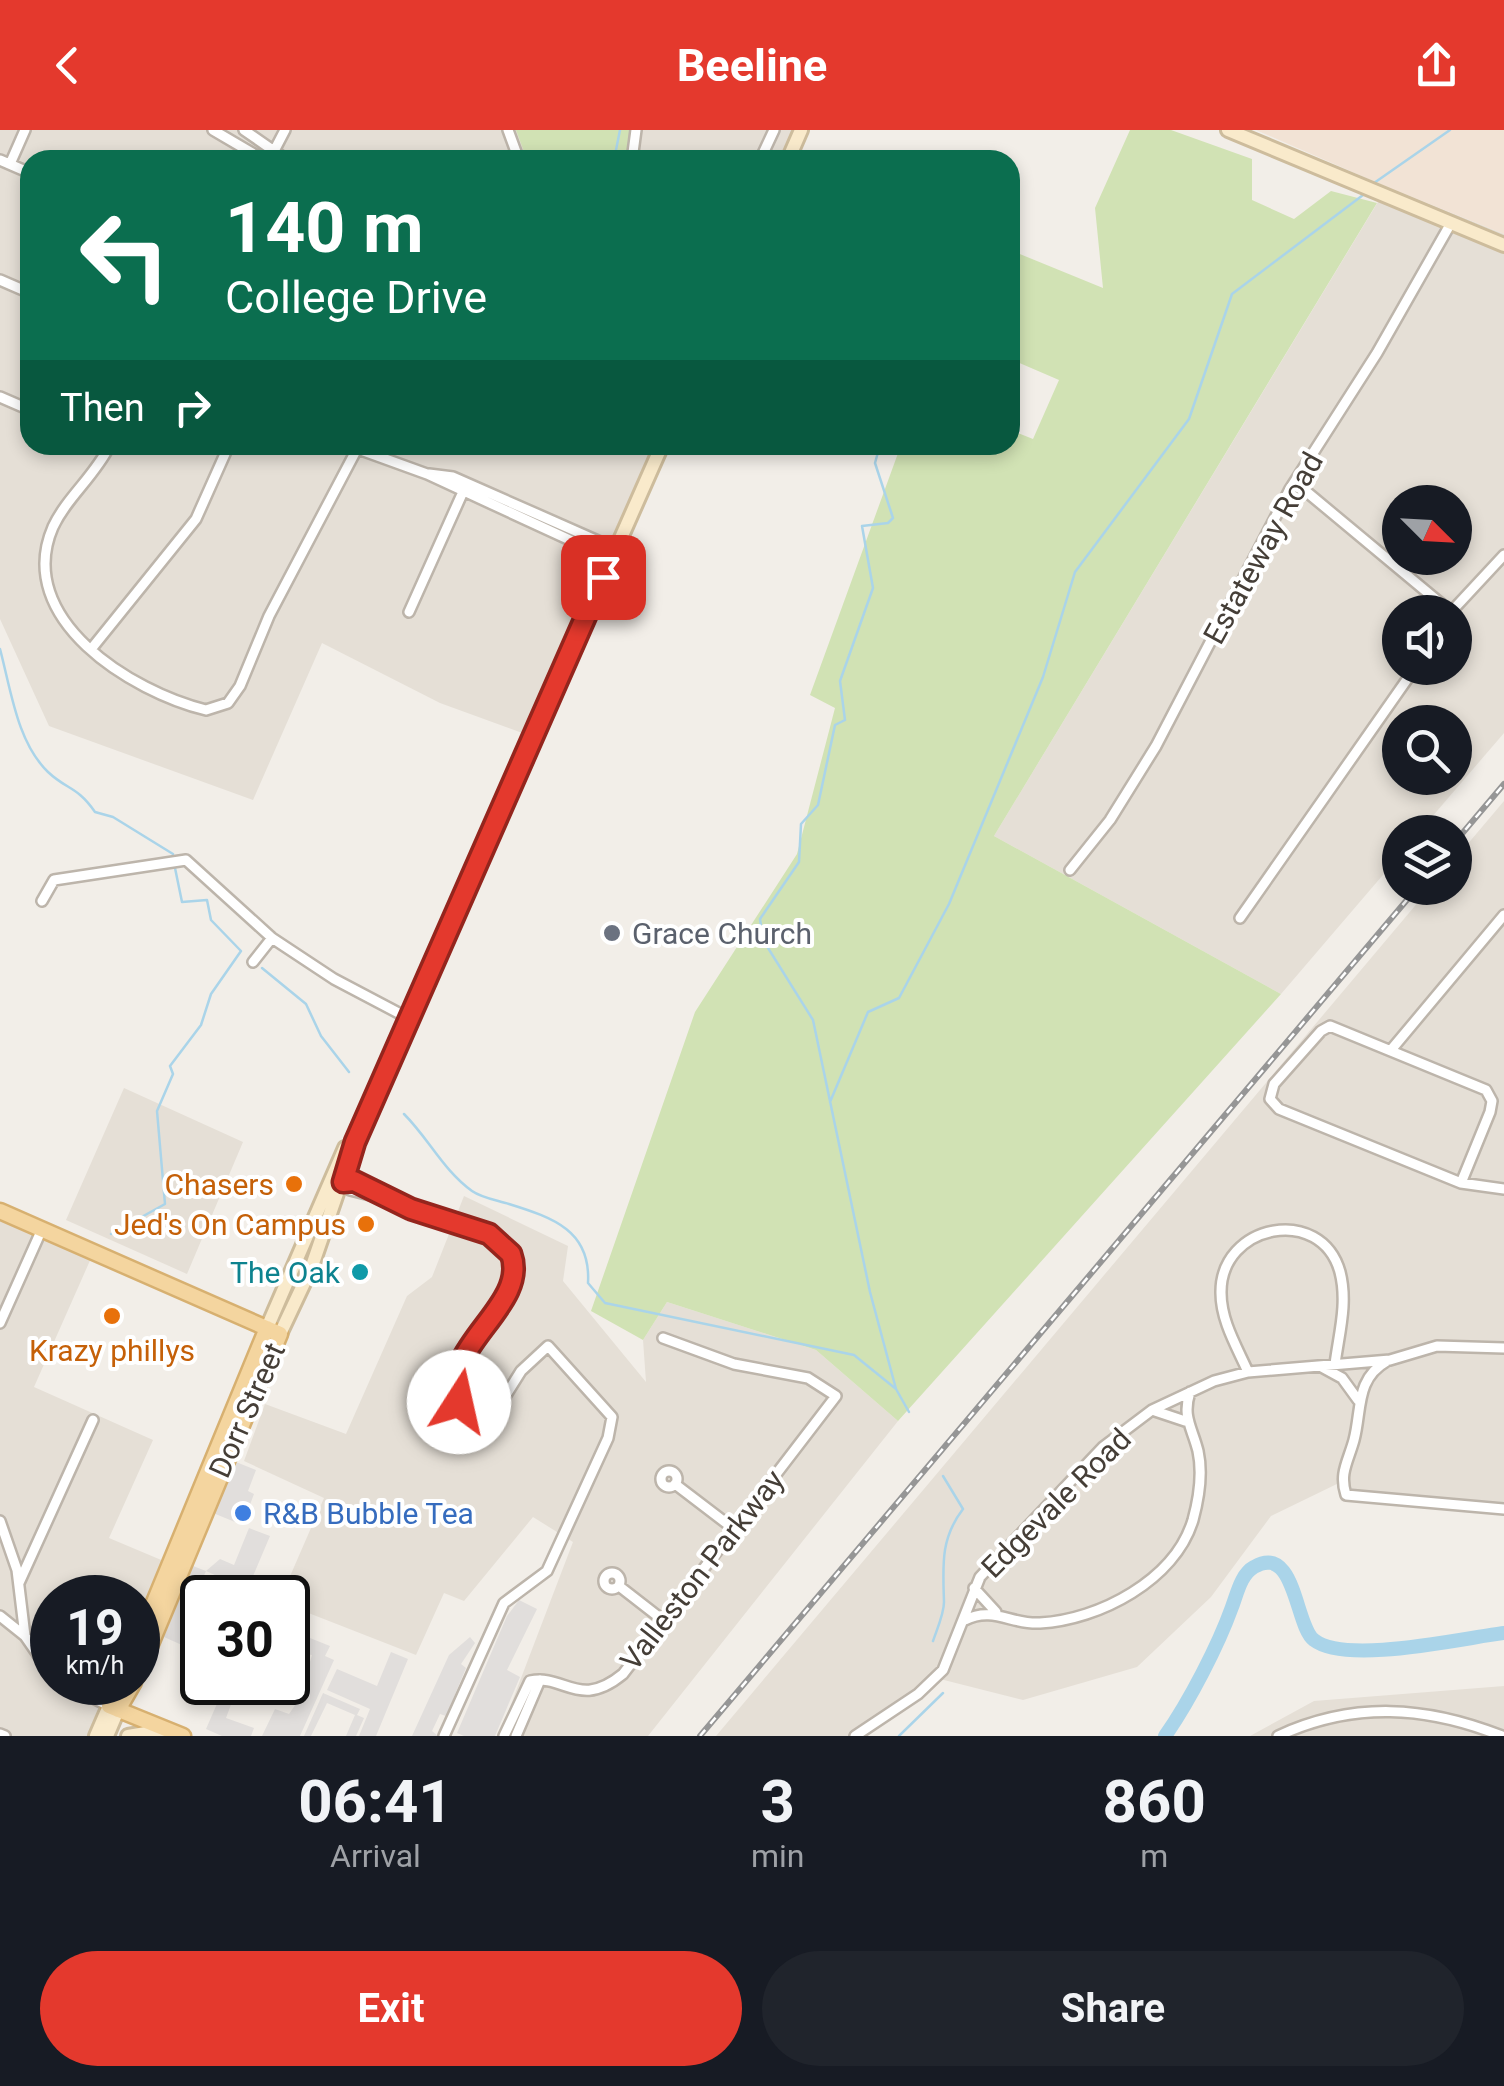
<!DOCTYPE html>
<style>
body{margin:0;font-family:Roboto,sans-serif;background:#20242c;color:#f1f3f6;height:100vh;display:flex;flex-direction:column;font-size:38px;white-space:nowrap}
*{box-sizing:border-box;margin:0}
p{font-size:32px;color:#9ea1a6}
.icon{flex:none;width:55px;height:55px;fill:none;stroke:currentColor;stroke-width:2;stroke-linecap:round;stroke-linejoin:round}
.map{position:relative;height:1606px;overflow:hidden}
.side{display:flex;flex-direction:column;background:#171b24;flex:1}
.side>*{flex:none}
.hud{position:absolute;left:20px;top:20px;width:1000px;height:305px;border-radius:30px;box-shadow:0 5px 15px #0003;background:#0b6e4f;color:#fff;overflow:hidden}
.needle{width:65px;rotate:114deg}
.fabs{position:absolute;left:1382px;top:355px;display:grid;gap:20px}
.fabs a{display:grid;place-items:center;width:90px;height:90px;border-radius:50%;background:#171b24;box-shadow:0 5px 15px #0003;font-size:50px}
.speed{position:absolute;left:30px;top:1445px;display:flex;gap:20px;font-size:50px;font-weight:700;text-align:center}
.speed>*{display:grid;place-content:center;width:130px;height:130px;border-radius:50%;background:#171b24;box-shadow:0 5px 15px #0003;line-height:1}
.speed small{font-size:25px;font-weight:400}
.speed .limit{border:5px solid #111;border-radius:15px;background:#fff;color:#111}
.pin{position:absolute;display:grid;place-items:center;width:85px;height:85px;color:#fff;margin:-42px;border-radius:20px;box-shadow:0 5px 15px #0006}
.me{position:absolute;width:110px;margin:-55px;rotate:10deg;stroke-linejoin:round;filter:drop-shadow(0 0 8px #0008)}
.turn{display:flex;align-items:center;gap:35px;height:210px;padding:0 40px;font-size:45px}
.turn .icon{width:130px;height:130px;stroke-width:2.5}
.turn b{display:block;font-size:70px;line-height:85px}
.then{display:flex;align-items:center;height:95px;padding:0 40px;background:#0003;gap:20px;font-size:38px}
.eta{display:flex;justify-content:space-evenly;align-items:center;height:170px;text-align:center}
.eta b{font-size:60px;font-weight:700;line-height:70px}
.cta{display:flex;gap:20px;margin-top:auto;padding:20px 40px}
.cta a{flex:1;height:115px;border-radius:60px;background:#e4392d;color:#fff;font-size:40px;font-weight:700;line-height:115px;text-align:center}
.cta a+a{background:#20242c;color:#f1f3f6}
header{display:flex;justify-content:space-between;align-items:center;height:130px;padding:0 40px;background:#e4392d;color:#fff;font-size:45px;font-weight:700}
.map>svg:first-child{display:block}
</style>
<header><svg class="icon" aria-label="back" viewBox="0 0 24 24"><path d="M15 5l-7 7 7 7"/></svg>Beeline<svg class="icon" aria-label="share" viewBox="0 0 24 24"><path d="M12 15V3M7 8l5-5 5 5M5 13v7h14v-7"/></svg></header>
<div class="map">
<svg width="1504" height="1606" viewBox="0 0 1504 1606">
<rect width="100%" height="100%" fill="#f2eee8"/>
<path fill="#e5dfd6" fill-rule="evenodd" d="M0,0H793L779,30H30V315H653L525,604L440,573L322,513L253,670L49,596L0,489Z
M1387,57L1504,104V603L1419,702H1400V725L1281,864L994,706ZM1400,372H1455V428H1400ZM1400,482H1455V538H1400ZM1400,592H1455V648H1400Z
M1504,671V1380L1346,1365L1341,1352L1271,1386L1211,1467L1137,1537L1023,1570L936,1548L855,1606H716L1430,758H1455V729Z
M124,958L243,1012L187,1144L66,1090Z
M464,1066L568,1116L563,1151L646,1252L643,1210L667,1172L816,1220L898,1291L648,1606H518L502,1598L573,1412L533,1387L464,1471L444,1463L416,1525L288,1475V1468L281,1467L324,1368L244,1331L265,1274L346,1304L407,1166L432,1147Z
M0,1086L92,1126L34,1257L153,1310L109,1408L166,1432L138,1495V1468H52V1552L112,1553L88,1606H0Z
M1504,1556V1606H1250L1314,1571Z"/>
<path fill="#f2e3d5" d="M1256,0H1504V104L1387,57Z"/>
<path fill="#d1e2b4" d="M516,0H630L626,30H527Z
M1130,0H1171L1252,29V70L1294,89L1331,61L1377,73L994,706L1281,864L898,1291L816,1220L667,1172L643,1210L591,1181L695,882L797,724L835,578L810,565L901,315H1010V300L1033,309L1059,250L1010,229V120L1103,158L1095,78Z"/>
<path fill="#e1dedc" d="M236,1332L256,1340L248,1361L254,1364L248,1380L241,1378L235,1392L213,1383Z
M249,1398L270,1406L248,1458L249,1467H219L226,1450L206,1441L220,1429L234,1435Z
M193,1436L206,1441L194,1468L187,1466L181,1479L192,1484L194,1481L202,1488V1524L164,1507Z
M519,1470L537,1479L507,1540L520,1547L495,1606H464L457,1603L507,1486Z
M305,1506L330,1516L325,1526L334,1530L300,1606H262L275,1579L289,1584L298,1571L312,1525L298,1523Z
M470,1507L475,1513L461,1534L466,1538L446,1586L440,1584L432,1601L438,1606H412L449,1525Z
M391,1522L408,1529L376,1606H359L370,1579L327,1560L337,1539L377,1556Z
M226,1553H276L266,1565L247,1557L240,1571L233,1569L226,1588L254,1598L251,1606H222L206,1599Z
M323,1563L360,1579L357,1585L364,1588L356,1606H346L355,1585L327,1573L311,1606H304Z"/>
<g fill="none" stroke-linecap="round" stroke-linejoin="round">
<path stroke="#aad4e9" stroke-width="2.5" d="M614,30L620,0
M1374,53L1450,0
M880,315L875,333L893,388L888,393L862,396L873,458L840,551L845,590L835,595L818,675L801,694L799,732L760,789L763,810L813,890L870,1162L896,1259
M0,519C11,560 17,612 48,642C67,660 77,656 95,682L113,687L173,724
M262,838L306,874L321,906L349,942
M830,972L868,882L899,868L949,774L1043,547L1075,442L1189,289L1232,164L1363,65
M404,984C429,1009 443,1040 472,1061C482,1068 496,1070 509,1074C554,1088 591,1101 588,1153L605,1173L854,1225L896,1259L909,1282
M111,1104L165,1074L157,981L173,944L170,936L201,895L211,864L241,821L211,790L207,770L182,772L175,738
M933,1511C937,1499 944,1484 944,1472C943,1436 940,1409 963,1379L943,1346
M899,1606L943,1563"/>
<path stroke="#aad4e9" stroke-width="14" d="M1165,1606C1189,1572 1218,1516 1232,1477C1237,1464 1241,1444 1254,1437C1296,1413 1295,1496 1314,1510C1346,1535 1463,1508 1504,1503"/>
<g stroke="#bdb5ab" stroke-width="14">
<path id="street" d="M213,0L264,30
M244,0L287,30
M508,0L519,30
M273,23L285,0
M0,30L30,43
M632,30L636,0
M760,30L774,0
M10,34L25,0
M0,150L30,163
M0,267L30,280
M110,315C94,347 67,367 53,397C13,489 132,562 206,580L228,573L240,556L269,486L359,315
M358,319L427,344L611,429
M429,344L453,347L616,419
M1296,353L1451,482
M409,482L462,364
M1451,482L1504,425
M92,518L196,389L229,315
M1070,740L1110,690L1156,616L1290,359L1377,223L1451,93
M42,771L54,750L186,730L272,808L334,849L408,888
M1240,788L1415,538
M253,832L272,808
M1391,920L1504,785
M346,1053L350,1060L386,1069
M1461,1053L1490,982L1492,971L1486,960L1330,896L1321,901L1274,954L1270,969L1279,979L1461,1053L1504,1059
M349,1054L353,1051L411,1079L489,1105L511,1124C529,1171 429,1233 463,1276L496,1281L521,1241L548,1216L612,1287L608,1308L547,1441L504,1473L444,1606
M0,1193L42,1099
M1387,1231C1355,1249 1362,1280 1354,1310C1348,1332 1339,1343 1346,1365L1504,1379
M1320,1236L1342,1248L1358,1270
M1248,1242C1237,1217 1221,1191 1221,1163C1220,1094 1321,1074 1340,1142C1348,1173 1339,1203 1335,1234
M1155,1281L1185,1291
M661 1349a8 8 0 1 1 16 0a8 8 0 1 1-16 0Z
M675,1354L734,1399
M0,1391L17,1440L25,1506L52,1545
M604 1451a8 8 0 1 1 16 0a8 8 0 1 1-16 0Z
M19,1453L93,1290
M619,1456L664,1491
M974,1458L996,1482
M0,1486L25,1506
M965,1490C993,1476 1012,1495 1040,1493C1099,1490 1175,1450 1193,1390C1199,1368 1203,1344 1198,1321C1192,1297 1182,1287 1190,1262
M61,1552L109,1576
M0,1604L5,1606
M504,1606L530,1551C565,1544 579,1580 623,1544L836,1266L808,1248L734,1234L663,1208
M516,1606L540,1550
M855,1606L918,1564L943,1540L980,1447L1103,1317L1152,1280L1214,1251L1248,1242L1390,1230L1437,1216L1504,1218
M1278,1606C1354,1571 1426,1576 1502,1606"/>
</g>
<g stroke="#cdbc9c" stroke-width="18">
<path id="secondary" d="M1228,0L1504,115
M788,30L801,0
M267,1198L345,1018L353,1016
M280,1204L312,1136L355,1011L662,315
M96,1606L109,1576
M107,1606L118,1580
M128,1606L164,1600"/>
</g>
<g stroke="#d7b070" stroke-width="19">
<path id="primary" d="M0,1081L280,1204L138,1545
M138,1511L267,1198
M119,1552L109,1576L183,1606
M118,1580L134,1552"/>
</g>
<use href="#street" stroke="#fff" stroke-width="9"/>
<use href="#secondary" stroke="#f9eacb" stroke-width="12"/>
<use href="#primary" stroke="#f4d59f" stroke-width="14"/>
<g stroke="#969696" stroke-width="6">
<path id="rail" d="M1455,712L1504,654
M700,1606L1417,758"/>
</g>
<use href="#rail" stroke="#fff" stroke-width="2.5" stroke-dasharray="8" stroke-linecap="butt"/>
</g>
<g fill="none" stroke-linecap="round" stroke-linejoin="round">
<g stroke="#94251d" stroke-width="25">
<path id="route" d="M459,1272C437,1218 530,1176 511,1124L489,1104L411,1079L354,1051L343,1052L355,1012L603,447"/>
</g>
<use href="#route" stroke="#e4392d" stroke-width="18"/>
</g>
<circle fill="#6b7280" stroke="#fff" stroke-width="4" cx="612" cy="803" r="10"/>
<g fill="#e8710a" stroke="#fff" stroke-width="4">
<circle cx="294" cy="1054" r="10"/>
<circle cx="366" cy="1094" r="10"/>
<circle cx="112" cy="1186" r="10"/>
</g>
<circle fill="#0f9aa8" stroke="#fff" stroke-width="4" cx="360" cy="1142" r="10"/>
<circle fill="#3f7fe0" stroke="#fff" stroke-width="4" cx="243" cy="1383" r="10"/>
<g text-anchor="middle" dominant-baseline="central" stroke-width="8" stroke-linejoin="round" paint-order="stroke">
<g font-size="30" fill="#453e37" stroke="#fff">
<text transform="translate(1263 418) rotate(-61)">Estateway Road</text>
<text transform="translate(247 1280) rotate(-66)">Dorr Street</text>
<text transform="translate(1056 1373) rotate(-45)">Edgevale Road</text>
<text transform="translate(702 1440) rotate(-52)">Valleston Parkway</text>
</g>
<g font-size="30" fill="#5b616d" stroke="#fff" text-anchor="start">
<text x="632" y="803">Grace Church</text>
</g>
<g font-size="30" fill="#c56008" stroke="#fff" text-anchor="end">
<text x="274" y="1054">Chasers</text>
<text x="346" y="1094">Jed's On Campus</text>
<text x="112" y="1220" text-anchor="middle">Krazy phillys</text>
</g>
<g font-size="30" fill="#0d838f" stroke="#fff" text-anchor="end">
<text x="340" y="1142">The Oak</text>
</g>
<g font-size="30" fill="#366cbe" stroke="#fff" text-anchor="start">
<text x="263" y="1383">R&amp;B Bubble Tea</text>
</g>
</g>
</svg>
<div class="fabs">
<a><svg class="needle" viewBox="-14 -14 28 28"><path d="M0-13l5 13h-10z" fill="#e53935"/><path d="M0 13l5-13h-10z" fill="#9ea1a6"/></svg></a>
<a><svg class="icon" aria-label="sound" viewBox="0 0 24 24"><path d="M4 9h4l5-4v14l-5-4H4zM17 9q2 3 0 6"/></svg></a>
<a><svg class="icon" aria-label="search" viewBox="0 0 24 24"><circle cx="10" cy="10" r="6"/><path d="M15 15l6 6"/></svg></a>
<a><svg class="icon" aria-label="layers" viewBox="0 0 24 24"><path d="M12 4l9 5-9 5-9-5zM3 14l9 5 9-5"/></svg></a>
</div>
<div class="speed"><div>19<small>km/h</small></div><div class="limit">30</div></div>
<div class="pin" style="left:603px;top:447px;background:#d93025"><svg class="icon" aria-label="arrive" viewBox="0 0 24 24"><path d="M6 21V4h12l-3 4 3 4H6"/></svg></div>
<svg class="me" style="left:459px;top:1272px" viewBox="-20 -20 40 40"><circle r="19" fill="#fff"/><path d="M0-13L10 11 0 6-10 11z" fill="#e4392d"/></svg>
<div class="hud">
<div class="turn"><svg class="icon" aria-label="left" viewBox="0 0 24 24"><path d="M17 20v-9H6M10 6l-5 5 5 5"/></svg><div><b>140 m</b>College Drive</div></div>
<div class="then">Then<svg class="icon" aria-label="right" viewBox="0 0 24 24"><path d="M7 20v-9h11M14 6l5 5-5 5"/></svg></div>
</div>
</div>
<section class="side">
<div class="eta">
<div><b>06:41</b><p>Arrival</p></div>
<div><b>3</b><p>min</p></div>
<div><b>860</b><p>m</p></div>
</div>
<div class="cta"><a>Exit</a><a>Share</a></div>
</section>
